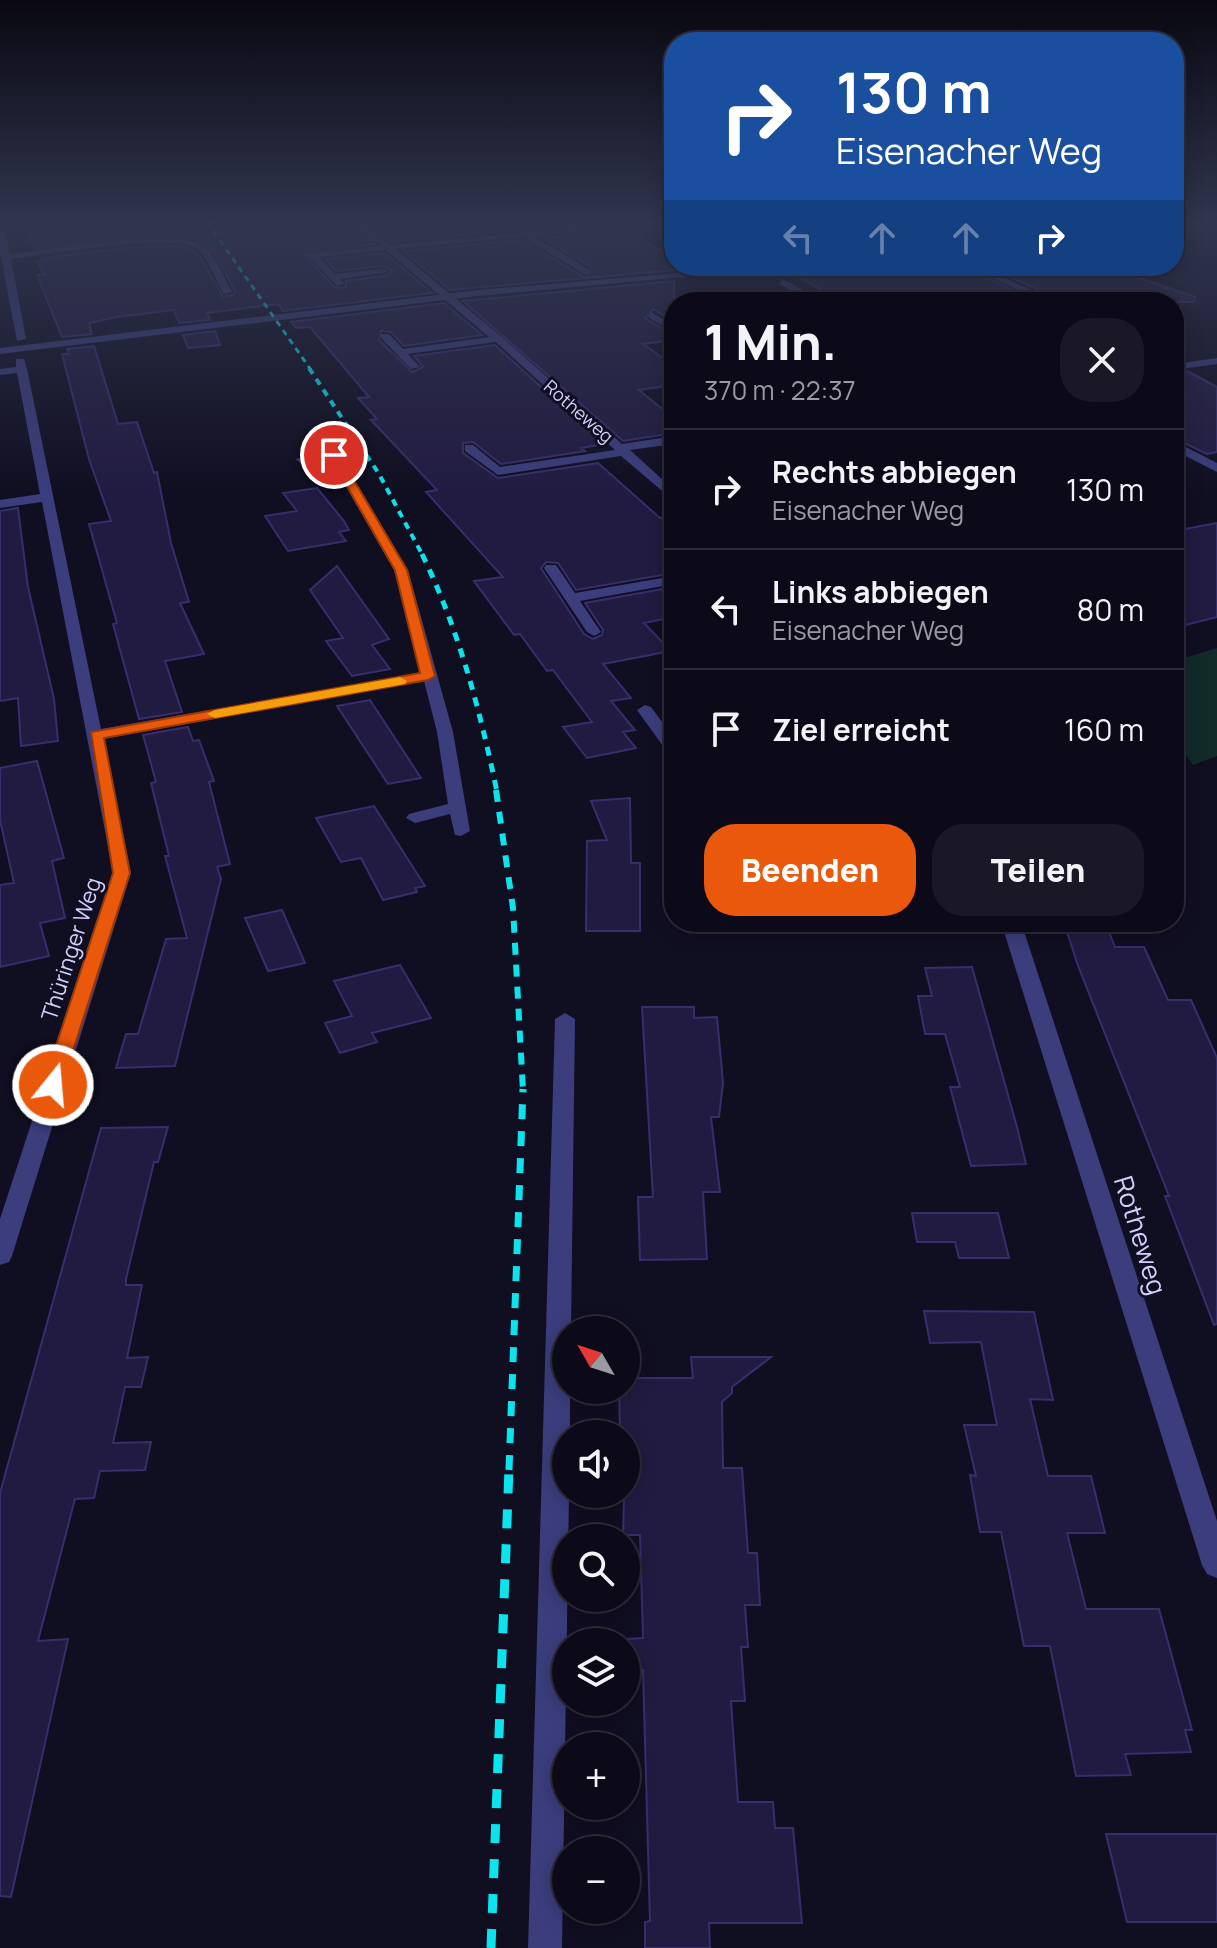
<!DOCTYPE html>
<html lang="de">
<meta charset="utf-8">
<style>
body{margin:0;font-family:Manrope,sans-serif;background:#1a1826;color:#f1f3f6;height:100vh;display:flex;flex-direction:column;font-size:30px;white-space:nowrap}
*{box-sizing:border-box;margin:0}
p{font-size:26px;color:#9a9aa2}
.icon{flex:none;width:44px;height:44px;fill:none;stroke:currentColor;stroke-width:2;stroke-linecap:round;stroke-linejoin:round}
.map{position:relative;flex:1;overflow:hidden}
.sheet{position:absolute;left:664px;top:292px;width:520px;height:640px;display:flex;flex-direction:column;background:#0c0a19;border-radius:32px;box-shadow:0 4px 20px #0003,0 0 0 2px #2c2b38}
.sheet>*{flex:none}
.banner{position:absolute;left:664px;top:32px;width:520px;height:244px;border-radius:32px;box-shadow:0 4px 20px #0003,0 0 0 2px #2c2b38;background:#1a4fa0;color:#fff;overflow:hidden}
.needle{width:52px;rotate:309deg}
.controls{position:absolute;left:552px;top:1316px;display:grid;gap:16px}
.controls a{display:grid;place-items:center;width:88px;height:88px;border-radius:50%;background:#0c0a19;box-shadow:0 4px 20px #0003,0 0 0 2px #2c2b38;font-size:40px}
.pin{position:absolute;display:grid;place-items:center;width:68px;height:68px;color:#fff;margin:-34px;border:4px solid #fff;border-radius:50%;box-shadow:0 2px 8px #0007}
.me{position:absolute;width:88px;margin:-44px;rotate:17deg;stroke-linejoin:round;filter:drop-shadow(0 0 6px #0008)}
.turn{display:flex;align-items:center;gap:28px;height:168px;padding:0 40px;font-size:36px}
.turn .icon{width:104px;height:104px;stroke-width:2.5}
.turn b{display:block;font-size:56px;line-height:68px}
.lanes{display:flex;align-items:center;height:76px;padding:0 40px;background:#0003;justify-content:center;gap:40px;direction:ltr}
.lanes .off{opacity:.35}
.round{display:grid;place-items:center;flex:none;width:84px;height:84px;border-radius:32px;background:#1a1826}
.headline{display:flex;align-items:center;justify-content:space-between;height:136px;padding:0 40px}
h1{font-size:48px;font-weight:800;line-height:60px}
.cta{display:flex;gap:16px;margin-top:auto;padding:16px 40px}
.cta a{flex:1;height:92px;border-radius:32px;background:#ea580c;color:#fff;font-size:32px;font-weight:800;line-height:92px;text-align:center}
.cta a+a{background:#1a1826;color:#f1f3f6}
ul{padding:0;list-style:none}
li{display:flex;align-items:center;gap:24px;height:120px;padding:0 40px;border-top:2px solid #2c2b38}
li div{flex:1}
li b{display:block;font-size:30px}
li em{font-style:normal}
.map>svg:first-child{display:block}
</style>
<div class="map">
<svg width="1217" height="1948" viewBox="0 0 1217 1948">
<rect width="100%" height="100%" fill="#100e21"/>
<path fill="#122a28" d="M1217,648V756L1193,765L1174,736V661Z"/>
<path fill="#211b41" stroke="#372e6c" stroke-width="2" d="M30,222H145L146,229L174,226L178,231L190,230L194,235L275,227L270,222H351L374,244L305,255L335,288L346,287V281L389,275L392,271L384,266L336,271L325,259L385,253L432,293L283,311L278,304L207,313L210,320L179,323L174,310L117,317L89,323L92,334L62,337L37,275L44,274L37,261L44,260L42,258L134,247L180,246L193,250L201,258L223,297L233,295L235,291L214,252L204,243L188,237L139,236L36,248L25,230L32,229Z
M368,222H614L674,258V270L587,278L591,267L543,238L574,235L580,229L577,224L391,242Z
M522,240L586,278L450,290L403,251Z
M863,266H962L1030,298L1007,302H843L795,275Z
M985,266H1130L1131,275L1195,297L1194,302H1088L1065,293L1050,295Z
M674,281V322L653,309L645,318L674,336V340L643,344L674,366V385L639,390L672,417L665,419L674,427V433L623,441L463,301Z
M444,303L482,335L404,346L391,332L381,331L379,340L412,372L423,367L414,356L495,345L604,444L581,448L585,451L501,464L473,442L463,443V453L498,478L598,463L660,518L674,516V573L576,590L558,563L546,562L541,568L584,634L593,639L602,635L603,630L585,603L674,587V617L644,623L671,651L603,664L631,698L611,701L635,730L623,732L636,748L587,758L563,727L592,722L553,670L547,671L520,634L514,635L474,581L503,577L426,492L437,490L371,420L377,419L358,398L369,397L310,327L296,328L291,322Z
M215,331L220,345L188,348L183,335Z
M94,346L118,424L137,422L154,473L157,472L171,543L189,602L180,603L204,654L165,661L182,712L139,719L113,624L117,623L89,524L111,521L89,459L62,354H69L67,349Z
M1187,371L1217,387V452L1207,454L1174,438V373Z
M317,488L344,521L349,530L339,532L346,541L288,551L265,516L297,511L283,493Z
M18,508L28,587L54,699L58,741L21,746L18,698L0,701V511Z
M1217,523V617L1174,628V531Z
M337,566L389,639L372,645L390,669L352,676L326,641L343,638L310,590Z
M370,700L421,778L388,784L337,706Z
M188,727L193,741L199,740L214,781L209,782L230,864L217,867L221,879L175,1066L116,1068L126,1034H138L166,939L187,938L165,856H169L151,783L156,782L143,735Z
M37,761L64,858L52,861L65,918L40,923L49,956L0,967V885L14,883L0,820V768Z
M630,798L631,863H640V931H586L587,841L607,840L591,801Z
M374,806L425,886L415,888L417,892L383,900L361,858L341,862L316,818Z
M282,910L305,963L268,971L245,918Z
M1064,922H1098L1102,932H1109L1115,947H1144L1168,1000H1191L1217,1058V1324L1214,1325L1165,1196H1169L1077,963Z
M400,965L431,1018L372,1033L377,1042L340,1053L325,1023L352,1016L334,981Z
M972,967L1017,1127L1026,1164L971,1166L950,1087H960L945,1034H925L918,996H932L925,968Z
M642,1007H694V1018L717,1017L723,1083L719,1117H711L720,1192H703L707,1259L640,1260L638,1197H653Z
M168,1127L158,1162H154L126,1279V1285H142L127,1358L148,1357L141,1387H125L113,1443L151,1442L145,1470L100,1471L94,1498L75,1499L38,1641L68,1639L11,1897L0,1896V1493L101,1128Z
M912,1213H998L1009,1258H959L955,1242H917Z
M924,1311L1034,1312L1053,1400L1030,1399L1048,1476H1091L1105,1533H1067L1086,1609H1159L1192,1730H1185L1191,1752L1125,1754L1131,1775L1076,1776L1050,1646H1024L1001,1532H980L970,1475L976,1476L964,1425H997L981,1342L930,1343Z
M691,1357H771L732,1387V1393L722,1402L723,1468H742L748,1553H757L760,1605H745L748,1647H741L745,1701H731L738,1802H773L775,1828H793L802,1923H709L710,1948H645V1922L650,1921L643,1670H627V1639L643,1638L640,1535H623L626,1431H620L619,1390H626V1378H693Z
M1106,1834H1217V1922H1127Z"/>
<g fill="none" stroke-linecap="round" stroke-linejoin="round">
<path fill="#3b3d7d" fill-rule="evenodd" d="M354,222H363L390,245L577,227L574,232L534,236L589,270L586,275L523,237L396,249L502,337L622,444L674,436V444L630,450L674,490V501L621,456L498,475L465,451V445H473L500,467L615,450L496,342L408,354L420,367L411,369L381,338V334H389L403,349L489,337L386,250L319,257L335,274L384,269L389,272L340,279L345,284L337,286L308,255L381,246Z
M663,222H674V229Z
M0,224L4,227L10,254C46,250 175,227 202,245C216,254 223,277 232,292L224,294C215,280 209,256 194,247C169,233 44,255 11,259L26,339L17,341L0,251Z
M965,266H978L1058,302H1045Z
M782,279L823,300L825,302H813L779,284Z
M651,312L674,326V333L648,317Z
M1217,358V364L1174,370V364Z
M16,359H24L27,369L101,729L421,673L394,570L330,459L301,463L295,459L327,452L320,441L330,438L408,570L453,732L470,831L461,836L455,835L450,814L415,823L406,818L409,814L448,804L437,732L424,681L103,739L131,873L12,1256L9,1262L0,1265V1219L113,873L42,502L0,508V500L40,494L17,373L0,375V369L16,367Z
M1174,441L1217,463V472L1174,450Z
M546,565H556L575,593L674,576V584L580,601L601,632L594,636L587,632L544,568Z
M645,705L651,707L674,738V754L668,753L637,710Z
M1001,922H1021L1217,1521V1578L1207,1574L1202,1565Z
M565,1013L575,1019L571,1330H566V1390H570V1434H566V1494H569L562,1948H528L555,1019Z"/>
<path fill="#3b3d7d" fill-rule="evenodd" d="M1217,224V230L1174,234V228Z
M762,266H799L478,296L0,354V348L478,290Z"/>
<path stroke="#0be4ed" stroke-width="3" stroke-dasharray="6 5" stroke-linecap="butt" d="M207,222L311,370"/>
<path stroke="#0be4ed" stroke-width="4" stroke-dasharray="7 6" stroke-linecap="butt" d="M309,368L379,474L423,556"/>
<path stroke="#0be4ed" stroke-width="5" stroke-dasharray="9 8" stroke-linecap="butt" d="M422,554C459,630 480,710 497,792"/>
<path stroke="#0be4ed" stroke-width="6" stroke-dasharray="12 10" stroke-linecap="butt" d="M496,790L513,908L523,1091"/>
<path stroke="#0be4ed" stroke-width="7" stroke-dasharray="15 12" stroke-linecap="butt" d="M509,1470L523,1089"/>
<path stroke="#0be4ed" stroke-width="9" stroke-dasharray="19 16" stroke-linecap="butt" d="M491,1948L509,1468"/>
</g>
<linearGradient id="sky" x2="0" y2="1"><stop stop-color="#090812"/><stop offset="0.45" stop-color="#31364e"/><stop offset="1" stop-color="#31364e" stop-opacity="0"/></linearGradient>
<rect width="1217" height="495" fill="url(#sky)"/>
<path fill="#ea580c" stroke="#983908" stroke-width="2" d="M334,451L339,455L407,570L435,676L428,680L104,738L130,873L62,1085L53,1092L46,1090L43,1085L113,873L91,732L420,673L395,570L329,455Z"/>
<path fill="#f59e0b" d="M400,677L407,681L405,684L215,718L207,714L215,710Z"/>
<g text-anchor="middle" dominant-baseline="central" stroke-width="6" stroke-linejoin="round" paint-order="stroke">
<g font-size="18" fill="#d3d0fd" stroke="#100e21">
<text transform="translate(579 411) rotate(41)">Rotheweg</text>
</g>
<g font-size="22" fill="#d3d0fd" stroke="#100e21">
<text transform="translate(71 949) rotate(-72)">Thüringer Weg</text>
</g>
<g font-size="26" fill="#d3d0fd" stroke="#100e21">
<text transform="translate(1141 1235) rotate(73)">Rotheweg</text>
</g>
</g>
</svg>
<div class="controls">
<a><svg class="needle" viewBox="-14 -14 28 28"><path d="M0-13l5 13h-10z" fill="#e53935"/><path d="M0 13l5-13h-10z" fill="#9a9aa2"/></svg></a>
<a><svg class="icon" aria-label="sound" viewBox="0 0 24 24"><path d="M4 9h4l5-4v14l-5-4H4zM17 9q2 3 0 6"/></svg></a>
<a><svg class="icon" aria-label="search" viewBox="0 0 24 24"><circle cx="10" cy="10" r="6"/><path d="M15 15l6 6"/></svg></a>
<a><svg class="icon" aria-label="layers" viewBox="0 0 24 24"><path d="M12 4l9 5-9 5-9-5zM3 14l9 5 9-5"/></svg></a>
<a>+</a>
<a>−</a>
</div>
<div class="pin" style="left:334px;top:455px;background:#d93025"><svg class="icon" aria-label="arrive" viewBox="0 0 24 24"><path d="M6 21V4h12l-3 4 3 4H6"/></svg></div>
<svg class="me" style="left:53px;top:1085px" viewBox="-20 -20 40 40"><circle r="17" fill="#ea580c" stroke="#fff" stroke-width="3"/><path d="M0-11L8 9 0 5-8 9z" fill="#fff"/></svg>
<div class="banner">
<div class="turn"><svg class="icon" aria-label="right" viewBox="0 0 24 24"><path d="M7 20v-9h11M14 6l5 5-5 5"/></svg><div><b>130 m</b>Eisenacher Weg</div></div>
<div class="lanes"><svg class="icon off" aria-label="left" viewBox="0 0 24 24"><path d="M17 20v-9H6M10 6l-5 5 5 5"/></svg><svg class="icon off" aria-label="ahead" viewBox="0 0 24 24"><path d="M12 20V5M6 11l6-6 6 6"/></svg><svg class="icon off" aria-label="ahead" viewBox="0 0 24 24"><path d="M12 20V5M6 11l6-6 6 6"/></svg><svg class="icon" aria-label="right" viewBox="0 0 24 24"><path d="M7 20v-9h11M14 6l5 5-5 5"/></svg></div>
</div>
<section class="sheet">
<div class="headline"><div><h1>1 Min.</h1><p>370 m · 22:37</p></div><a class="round"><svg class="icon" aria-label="close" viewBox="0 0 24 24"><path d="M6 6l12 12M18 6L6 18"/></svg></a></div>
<ul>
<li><svg class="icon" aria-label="right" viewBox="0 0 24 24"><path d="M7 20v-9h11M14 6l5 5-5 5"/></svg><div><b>Rechts abbiegen</b><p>Eisenacher Weg</p></div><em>130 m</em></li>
<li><svg class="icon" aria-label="left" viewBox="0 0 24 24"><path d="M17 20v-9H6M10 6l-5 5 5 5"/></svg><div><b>Links abbiegen</b><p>Eisenacher Weg</p></div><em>80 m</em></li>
<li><svg class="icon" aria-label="arrive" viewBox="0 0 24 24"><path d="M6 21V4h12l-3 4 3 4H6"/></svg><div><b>Ziel erreicht</b></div><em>160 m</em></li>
</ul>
<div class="cta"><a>Beenden</a><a>Teilen</a></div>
</section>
</div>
